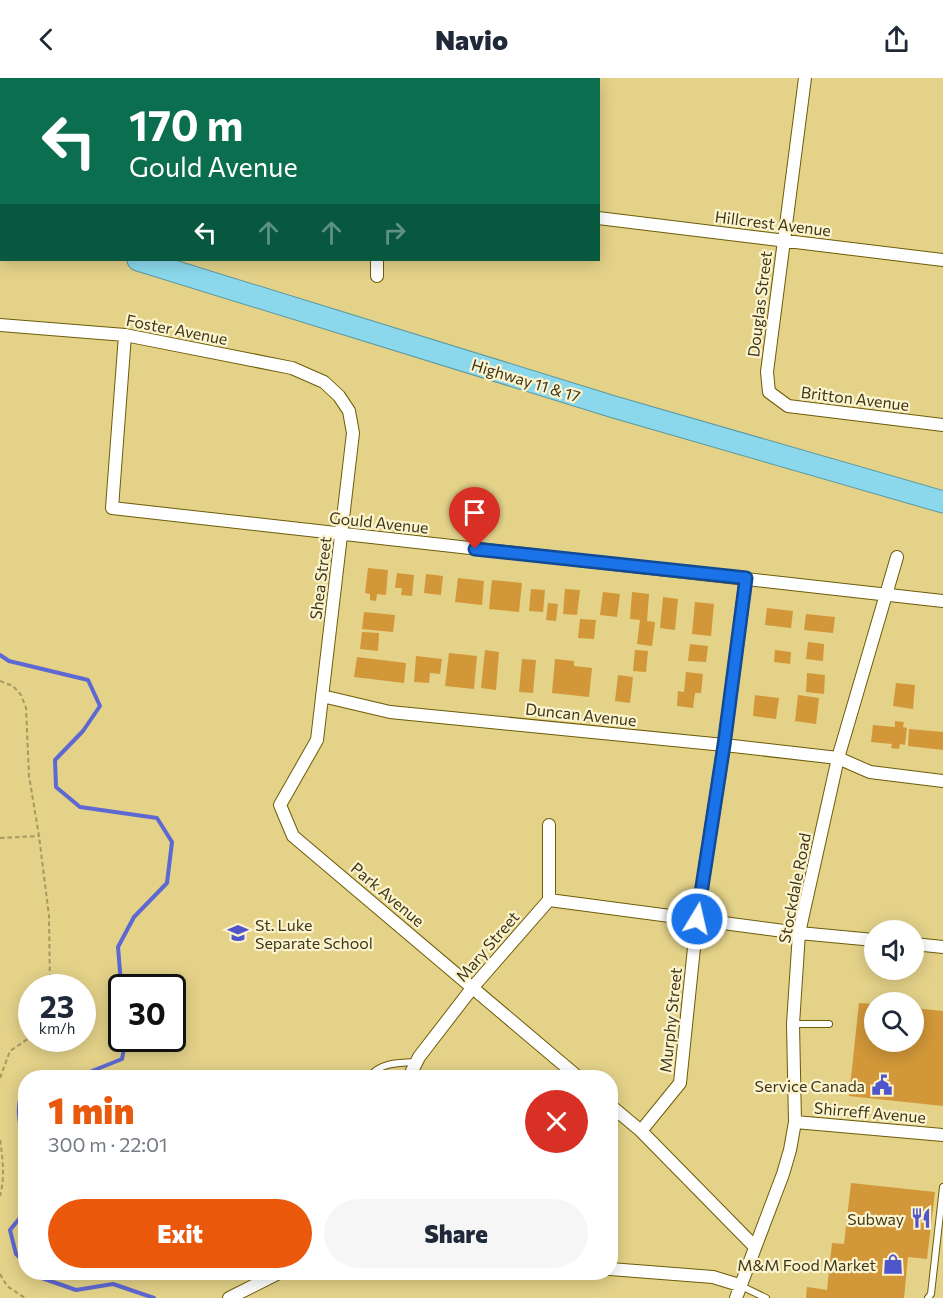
<!DOCTYPE html>
<meta charset="utf-8">
<style>
body{margin:0;font-family:Commissioner,sans-serif;background:#f6f6f7;color:#1f2937;height:100vh;display:flex;flex-direction:column;font-size:22px;white-space:nowrap}
*{box-sizing:border-box;margin:0}
p{font-size:20px;color:#747a83}
.icon{flex:none;width:33px;height:33px;fill:none;stroke:currentColor;stroke-width:2;stroke-linecap:round;stroke-linejoin:round}
.map{position:relative;flex:1;overflow:hidden}
.drawer{position:absolute;left:18px;top:992px;width:600px;height:210px;display:flex;flex-direction:column;background:#fff;border-radius:24px;box-shadow:0 3px 15px #0003}
.drawer>*{flex:none}
.top-card{position:absolute;left:0px;top:0px;width:600px;height:183px;box-shadow:0 3px 15px #0003;background:#0b6e4f;color:#fff;overflow:hidden}
.buttons{position:absolute;left:864px;top:842px;display:grid;gap:12px}
.buttons a{display:grid;place-items:center;width:60px;height:60px;border-radius:50%;background:#fff;box-shadow:0 3px 15px #0003;font-size:30px}
.speed{position:absolute;left:18px;top:896px;display:flex;gap:12px;font-size:30px;font-weight:700;text-align:center}
.speed>*{display:grid;place-content:center;width:78px;height:78px;border-radius:50%;background:#fff;box-shadow:0 3px 15px #0003;line-height:1}
.speed small{font-size:15px;font-weight:400}
.speed .limit{border:3px solid #111;border-radius:9px;background:#fff;color:#111}
.pin{position:absolute;display:grid;place-items:center;width:51px;height:51px;color:#fff;margin:-62px -26px;border-radius:50% 50% 50% 0;rotate:-45deg;box-shadow:0 0 6px #0007}
.pin .icon{rotate:45deg}
.me{position:absolute;width:66px;margin:-33px;rotate:9deg;stroke-linejoin:round;filter:drop-shadow(0 0 4px #0008)}
.turn{display:flex;align-items:center;gap:21px;height:126px;padding:0 30px;font-size:27px}
.turn .icon{width:78px;height:78px;stroke-width:2.5}
.turn b{display:block;font-size:42px;line-height:51px}
.lanes{display:flex;align-items:center;height:57px;padding:0 30px;background:#0003;justify-content:center;gap:30px;direction:ltr}
.lanes .off{opacity:.35}
.round{display:grid;place-items:center;flex:none;width:63px;height:63px;border-radius:32px;background:#f6f6f7}
.summary{display:flex;align-items:center;justify-content:space-between;height:102px;padding:0 30px}
h1{font-size:36px;font-weight:800;line-height:45px;color:#ea580c}
.primary-button{display:flex;gap:12px;margin-top:auto;padding:12px 30px}
.primary-button a{flex:1;height:69px;border-radius:36px;background:#ea580c;color:#fff;font-size:24px;font-weight:800;line-height:69px;text-align:center}
.primary-button a+a{background:#f6f6f7;color:#1f2937}
header{display:flex;justify-content:space-between;align-items:center;height:78px;padding:0 30px;background:#fff;font-size:27px;font-weight:800}
.map>svg:first-child{display:block}
</style>
<header><svg class="icon" aria-label="back" viewBox="0 0 24 24"><path d="M15 5l-7 7 7 7"/></svg>Navio<svg class="icon" aria-label="share" viewBox="0 0 24 24"><path d="M12 15V3M7 8l5-5 5 5M5 13v7h14v-7"/></svg></header>
<div class="map">
<svg width="943" height="1220" viewBox="0 0 943 1220">
<rect width="100%" height="100%" fill="#e4d289"/>
<g fill="none" stroke-linecap="round" stroke-linejoin="round">
<path stroke="#5e68d2" stroke-width="4" d="M0,577L9,583L88,602L100,628L83,653L55,682L56,709L80,729L157,740L172,764L167,805L134,839L118,869L122,918
M84,999L92,993L122,981L126,960
M26,1010C15,1022 18,1048 26,1060
M26,1140L19,1141L10,1152L16,1176L26,1185
M34,1194L39,1199L76,1212L113,1206L154,1220"/>
</g>
<path fill="#d19738" d="M368,490L388,492L386,517L377,516L376,523L370,522V516L365,515Z
M397,495L414,497L412,518L401,517L402,510H395Z
M426,496L443,498L441,517L424,515Z
M458,500L484,503L482,527L455,524Z
M492,502L522,505L519,534L489,531Z
M531,511L545,512L543,534L529,533Z
M565,511L580,512L577,537L563,536Z
M603,514L620,516L617,539L600,537Z
M632,514L649,516L647,543L655,544L652,568L637,566L640,542L630,541Z
M663,519L678,521L675,552L660,550Z
M695,524L714,526L711,558L692,556Z
M548,525L558,526L556,543L546,542Z
M767,530L793,533L791,550L765,547Z
M364,534L395,537L393,554L362,551Z
M806,536L835,539L833,555L804,552Z
M580,541L596,542L594,561L578,560Z
M362,554L379,555L378,573L360,571Z
M808,564L824,566L823,583L806,581Z
M690,566L708,568L706,584L688,583Z
M485,572L499,574L496,612L481,610Z
M635,572L648,573L646,594L633,593Z
M775,572L791,574L790,586L774,584Z
M449,575L477,578L474,611L445,608Z
M416,578L442,581L440,596L430,595L429,605L414,604Z
M357,579L406,585L404,605L354,599Z
M522,581L536,582L533,615L519,614Z
M555,581L574,583V588L592,590L589,619L552,615Z
M686,594L703,596L701,615H695L693,630L677,628L678,613L684,614Z
M807,595L825,597L824,616L806,614Z
M618,597L633,599L630,625L615,623Z
M896,605L915,607L913,631L893,628Z
M755,617L779,620L776,641L753,638Z
M798,617L819,620L816,646L795,643Z
M895,643L904,644L903,649L907,650L905,667L900,666L899,671L891,670L892,666L871,664L873,647L895,649Z
M909,651L943,654V672L908,668Z
M859,925L874,926V963H914V930L943,933V1028L849,1018Z
M851,1105L935,1114L927,1181L908,1179L904,1220H806L807,1209L827,1212L832,1165L844,1166Z"/>
<g fill="none" stroke-linecap="round" stroke-linejoin="round">
<g stroke="#6d5c07" stroke-width="8">
<path id="service" d="M793,946H829
M369,999C381,984 399,985 416,984
M739,1207L766,1220
M928,1220L931,1216L943,1109"/>
</g>
<g stroke="#6d5c07" stroke-width="14">
<path id="minor" d="M805,0L767,294L769,314L788,328L943,347
M358,2L363,0
M0,96H2
M598,140L943,182
M377,182V198
M0,247L125,257L292,290L324,304L339,318L349,333L353,355L317,662L280,727L293,758L578,999
M125,257L112,430L943,523
M322,618L390,634L724,667L838,680L870,694L943,703
M549,822L799,855L874,862
M914,866L943,869
M409,999L419,979L473,909L549,822V747
M610,1027L641,1053L755,1169
M795,1044L943,1057
M641,1053L680,1005L697,841L724,667L746,500
M610,1191L713,1199L739,1207
M229,1220L281,1194
M736,1220L783,1096L790,1072L795,1044L793,946L799,855L838,680L897,479"/>
</g>
<g stroke="#5d999f" stroke-width="23">
<path id="trunk" d="M0,129L2,130
M0,150H2
M138,182L614,329L943,424"/>
</g>
<path stroke="#a6985f" stroke-width="2" stroke-dasharray="4.5 3" stroke-linecap="butt" d="M0,603L13,608L21,617L26,630L29,698L39,758L49,838L50,909
M0,760L39,758
M0,1000L10,973L32,958
M0,1062C3,1082 5,1099 0,1118
M0,1196L7,1208L25,1220"/>
<use href="#service" stroke="#fff" stroke-width="6"/>
<use href="#minor" stroke="#fff" stroke-width="12"/>
<use href="#trunk" stroke="#8bd8ec" stroke-width="21"/>
</g>
<g fill="none" stroke-linecap="round" stroke-linejoin="round">
<g stroke="#114b97" stroke-width="15">
<path id="route" d="M475,471L746,500L724,667L697,841"/>
</g>
<use href="#route" stroke="#1a73e8" stroke-width="10"/>
</g>
<defs>
<g id="school-bare" transform="scale(1.62)"><path d="M0-5L7-2L0 1L-7-2ZM-4 1L0 2.5L4 1V4Q0 6-4 4Z" fill="#4f55cb" stroke="#fcf3cf" stroke-width="2.5" paint-order="stroke"/></g>
<g id="civic-bare" transform="scale(1.62)"><path d="M-.6-6.5H3V-4.5H.6V-3L4-1V1h2V6H-6V1h2V-1L-.6-3ZM-1.2 2.5V6h2.4V2.5Z" fill="#4f55cb" stroke="#fcf3cf" stroke-width="2.5" paint-order="stroke"/></g>
<g id="restaurant-bare" transform="scale(1.62)"><path d="M-5-6h1v4h1v-4h1v4h1v-4h1v5L-1.5 .5V6h-2V.5L-5-1ZM5-6V6H3V1.5H1.5Q1.5-4 5-6Z" fill="#4f55cb" stroke="#fcf3cf" stroke-width="2.5" paint-order="stroke"/></g>
<g id="shop-bare" transform="scale(1.62)"><path d="M-5-2.5h2.3a2.7 3.5 0 0 1 5.4 0H5L5.5 6h-11ZM-1.5-2.5h3a1.5 2.3 0 0 0-3 0Z" fill="#4f55cb" stroke="#fcf3cf" stroke-width="2.5" paint-order="stroke"/></g>
</defs>
<g fill-rule="evenodd">
<use href="#school-bare" x="238" y="855"/>
<use href="#civic-bare" x="882" y="1007"/>
<use href="#restaurant-bare" x="921" y="1140"/>
<use href="#shop-bare" x="893" y="1186"/>
</g>
<g text-anchor="middle" dominant-baseline="central" stroke-width="4.5" stroke-linejoin="round" paint-order="stroke">
<g font-size="16" fill="#3e3618" stroke="#fcf3cf">
<text transform="translate(773 145) rotate(7)">Hillcrest Avenue</text>
<text transform="translate(759 226) rotate(-83)">Douglas Street</text>
<text transform="translate(177 251) rotate(11)">Foster Avenue</text>
<text transform="translate(526 302) rotate(17)">Highway 11 &amp; 17</text>
<text transform="translate(855 320) rotate(7)">Britton Avenue</text>
<text transform="translate(379 444) rotate(6)">Gould Avenue</text>
<text transform="translate(320 500) rotate(-83)">Shea Street</text>
<text transform="translate(581 636) rotate(6)">Duncan Avenue</text>
<text transform="translate(794 810) rotate(-79)">Stockdale Road</text>
<text transform="translate(388 816) rotate(40)">Park Avenue</text>
<text transform="translate(487 868) rotate(-49)">Mary Street</text>
<text transform="translate(670 942) rotate(-84)">Murphy Street</text>
<text transform="translate(870 1034) rotate(5)">Shirreff Avenue</text>
</g>
<g font-size="16" fill="#3e3618" stroke="#fcf3cf" text-anchor="end">
<text x="255" y="846" text-anchor="start">St. Luke<tspan x="255" dy="18">Separate School</tspan></text>
<text x="865" y="1007">Service Canada</text>
<text x="904" y="1140">Subway</text>
<text x="876" y="1186">M&amp;M Food Market</text>
</g>
</g>
</svg>
<div class="buttons">
<a><svg class="icon" aria-label="sound" viewBox="0 0 24 24"><path d="M4 9h4l5-4v14l-5-4H4zM17 9q2 3 0 6"/></svg></a>
<a><svg class="icon" aria-label="search" viewBox="0 0 24 24"><circle cx="10" cy="10" r="6"/><path d="M15 15l6 6"/></svg></a>
</div>
<div class="speed"><div>23<small>km/h</small></div><div class="limit">30</div></div>
<div class="pin" style="left:475px;top:471px;background:#d93025"><svg class="icon" aria-label="arrive" viewBox="0 0 24 24"><path d="M6 21V4h12l-3 4 3 4H6"/></svg></div>
<svg class="me" style="left:697px;top:841px" viewBox="-20 -20 40 40"><circle r="17" fill="#1a73e8" stroke="#fff" stroke-width="3"/><path d="M0-11L8 9 0 5-8 9z" fill="#fff"/></svg>
<div class="top-card">
<div class="turn"><svg class="icon" aria-label="left" viewBox="0 0 24 24"><path d="M17 20v-9H6M10 6l-5 5 5 5"/></svg><div><b>170 m</b>Gould Avenue</div></div>
<div class="lanes"><svg class="icon" aria-label="left" viewBox="0 0 24 24"><path d="M17 20v-9H6M10 6l-5 5 5 5"/></svg><svg class="icon off" aria-label="ahead" viewBox="0 0 24 24"><path d="M12 20V5M6 11l6-6 6 6"/></svg><svg class="icon off" aria-label="ahead" viewBox="0 0 24 24"><path d="M12 20V5M6 11l6-6 6 6"/></svg><svg class="icon off" aria-label="right" viewBox="0 0 24 24"><path d="M7 20v-9h11M14 6l5 5-5 5"/></svg></div>
</div>
<section class="drawer">
<div class="summary"><div><h1>1 min</h1><p>300 m · 22:01</p></div><a class="round" style="background:#d93025;color:#fff"><svg class="icon" aria-label="close" viewBox="0 0 24 24"><path d="M6 6l12 12M18 6L6 18"/></svg></a></div>
<div class="primary-button"><a>Exit</a><a>Share</a></div>
</section>
</div>
